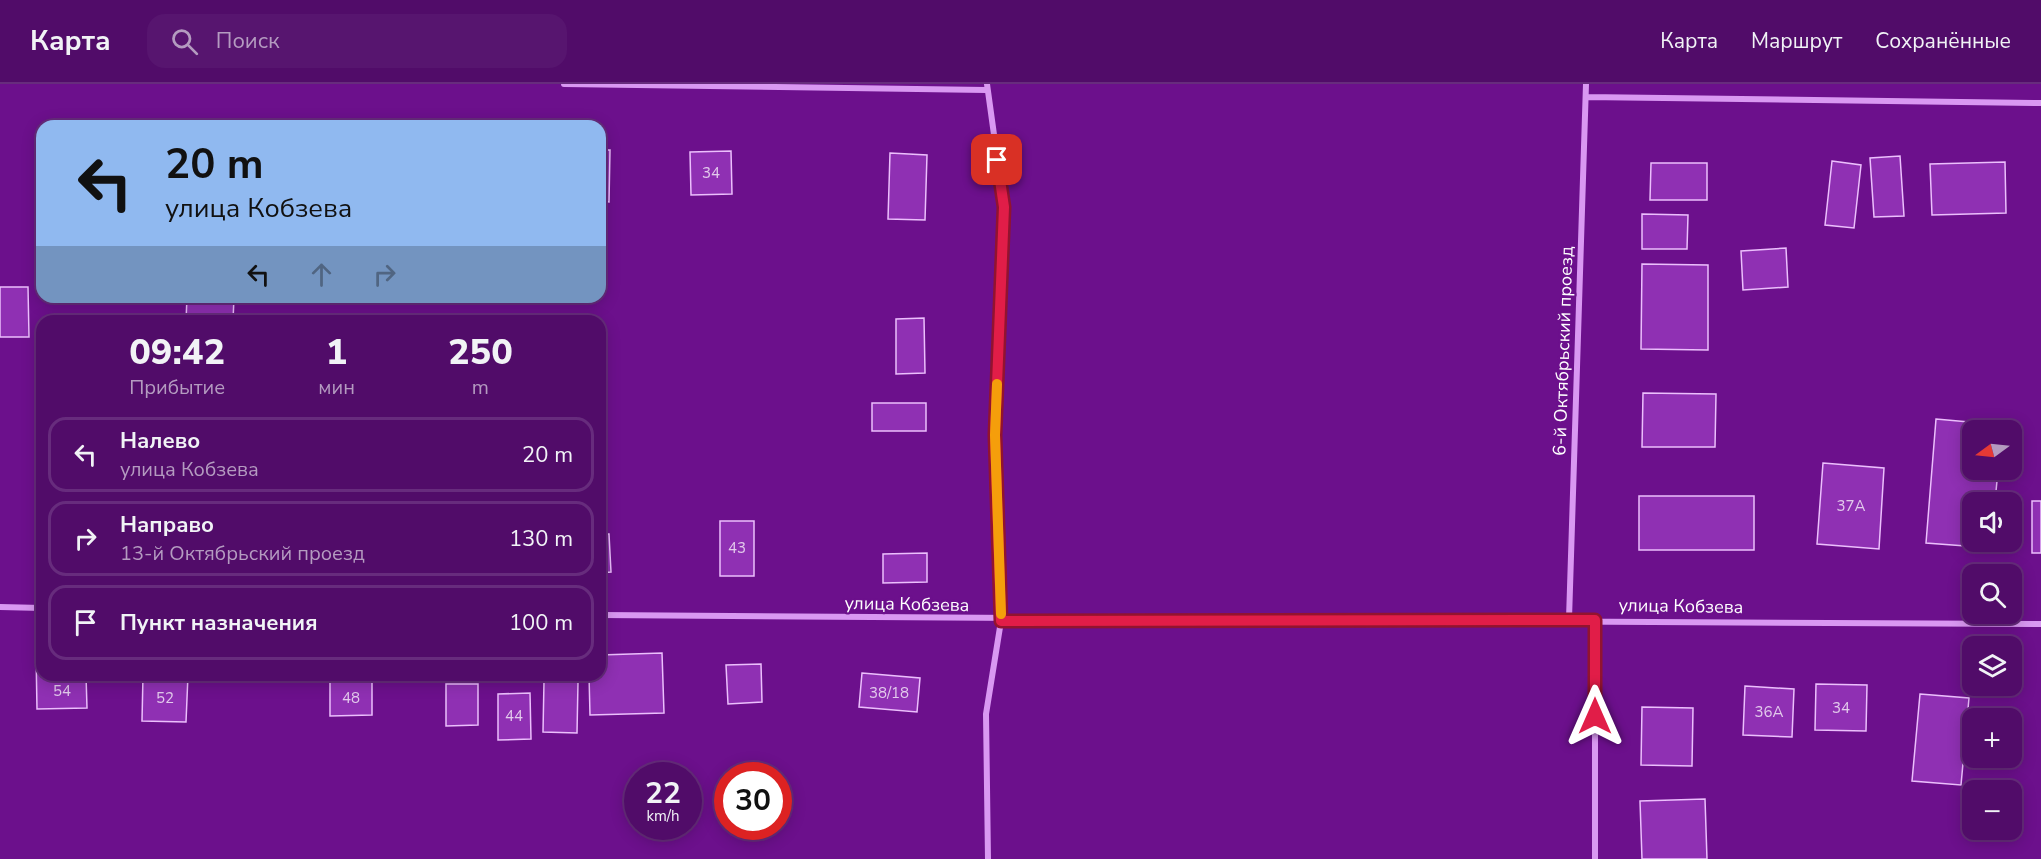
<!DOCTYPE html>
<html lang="ru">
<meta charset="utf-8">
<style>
body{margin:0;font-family:"Nunito Sans",sans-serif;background:#57156f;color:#f1f3f6;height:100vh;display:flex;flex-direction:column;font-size:22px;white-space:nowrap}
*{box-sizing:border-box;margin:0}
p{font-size:20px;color:#b49bc0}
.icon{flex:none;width:33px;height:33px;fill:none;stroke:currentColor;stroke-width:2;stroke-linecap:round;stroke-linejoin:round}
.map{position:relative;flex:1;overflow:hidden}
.drawer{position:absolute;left:36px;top:231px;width:570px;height:366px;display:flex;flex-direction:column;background:#510c69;border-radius:18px;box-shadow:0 3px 15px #0003,0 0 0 2px #672c7d}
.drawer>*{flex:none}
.top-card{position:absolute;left:36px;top:36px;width:570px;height:183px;border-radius:18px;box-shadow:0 3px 15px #0003,0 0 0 2px #672c7d;background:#90b9f0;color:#111;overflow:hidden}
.needle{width:39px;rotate:255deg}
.controls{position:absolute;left:1962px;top:336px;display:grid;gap:12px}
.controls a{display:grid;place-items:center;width:60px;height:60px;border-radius:12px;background:#510c69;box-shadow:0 3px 15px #0003,0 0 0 2px #672c7d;font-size:30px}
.speed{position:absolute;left:624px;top:678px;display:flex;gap:12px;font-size:30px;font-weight:700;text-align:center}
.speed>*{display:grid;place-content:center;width:78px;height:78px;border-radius:50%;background:#510c69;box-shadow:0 3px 15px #0003,0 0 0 2px #672c7d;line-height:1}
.speed small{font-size:15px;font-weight:400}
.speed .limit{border:9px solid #d22;background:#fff;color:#111}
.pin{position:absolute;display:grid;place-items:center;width:51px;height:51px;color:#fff;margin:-26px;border-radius:12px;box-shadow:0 3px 9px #0006}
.me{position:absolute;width:66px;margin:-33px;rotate:0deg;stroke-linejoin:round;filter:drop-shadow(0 0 4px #0008)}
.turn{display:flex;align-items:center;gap:21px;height:126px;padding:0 30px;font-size:27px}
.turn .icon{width:78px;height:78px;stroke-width:2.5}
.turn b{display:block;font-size:42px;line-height:51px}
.lanes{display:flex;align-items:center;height:57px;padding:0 30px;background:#0003;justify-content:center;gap:30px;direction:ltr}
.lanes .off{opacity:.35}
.eta{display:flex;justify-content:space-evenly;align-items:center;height:102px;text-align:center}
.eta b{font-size:36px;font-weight:800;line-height:42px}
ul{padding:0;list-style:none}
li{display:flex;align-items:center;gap:18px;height:75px;margin:0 12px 9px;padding:0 18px;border:3px solid #672c7d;border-radius:18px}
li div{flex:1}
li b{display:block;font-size:22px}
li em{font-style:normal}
header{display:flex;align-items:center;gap:36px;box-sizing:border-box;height:84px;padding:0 30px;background:#510c69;border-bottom:2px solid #672c7d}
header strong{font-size:28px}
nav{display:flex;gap:33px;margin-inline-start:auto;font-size:21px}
.search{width:420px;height:54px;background:#57156f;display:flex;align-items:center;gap:15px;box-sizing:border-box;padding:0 21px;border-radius:18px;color:#b49bc0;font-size:22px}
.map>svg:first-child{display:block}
</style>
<header>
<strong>Карта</strong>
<div class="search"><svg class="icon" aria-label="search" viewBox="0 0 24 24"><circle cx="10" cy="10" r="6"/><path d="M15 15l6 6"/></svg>Поиск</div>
<nav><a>Карта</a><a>Маршрут</a><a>Сохранённые</a></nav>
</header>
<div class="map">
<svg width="2041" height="775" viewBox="0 0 2041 775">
<rect width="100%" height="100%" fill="#6c108c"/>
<path fill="#8f30b3" stroke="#ecbffd" stroke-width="1.5" d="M600,66H610L609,118L600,117Z
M731,67L732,110L691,111L690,68Z
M890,69L927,71L925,136L888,135Z
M1900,72L1904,132L1874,133L1870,74Z
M1832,77L1861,81L1854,144L1825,141Z
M2005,78L2006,129L1932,131L1930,80Z
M1651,79H1707V116H1650Z
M1642,130L1688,131L1687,165H1642Z
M1786,164L1788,203L1743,206L1741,167Z
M1642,180L1708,181V266L1641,265Z
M0,203H28L29,253H0Z
M187,213H234L233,237H186Z
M924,234L925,289L896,290V235Z
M1643,309L1716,310L1715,363H1642Z
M872,319H926V347H872Z
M1936,335L2002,341L2001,346H1972V386H1998L1995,418H1972V458H1992V464L1926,459Z
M1823,379L1884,384L1879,465L1817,460Z
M1639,412H1754V466H1639Z
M2032,417H2041V469H2032Z
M720,437H754V492H720Z
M600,450H609L611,488L600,489Z
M927,469V498L883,499V470Z
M36,569H42V591H86L87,624L37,625Z
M662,569L664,629L590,631L589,591H600V571Z
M761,580L762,618L728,620L726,581Z
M862,589L920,594L917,628L859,623Z
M143,591H188L186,638L142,637Z
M330,596H372V631L330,632Z
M544,597L578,598L577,649L543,648Z
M446,600H478V641L446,642Z
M1816,600L1867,601L1866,647L1815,646Z
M1745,602L1794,605L1792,653L1743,651Z
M530,609L531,655L498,656V610Z
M1920,610L1969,614L1961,701L1912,697Z
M1642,623L1693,624L1692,682L1641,681Z
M1705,715L1707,775H1642L1640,717Z"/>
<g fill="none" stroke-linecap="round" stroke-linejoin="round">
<path stroke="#d998f2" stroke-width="6" d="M564,0L986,6
M987,0L1004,123L995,351L1001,537L986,630L988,775
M1586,13L2041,19
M0,523L42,524
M600,531C1080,538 1561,535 2041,540
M1569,535L1586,0
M1595,536V775"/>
</g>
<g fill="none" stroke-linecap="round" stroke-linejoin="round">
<g stroke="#92132f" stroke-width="15">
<path id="route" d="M997,76L1004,123L995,351L1001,537L1595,536V632"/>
</g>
<use href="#route" stroke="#e11d48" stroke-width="10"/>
<path stroke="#f59e0b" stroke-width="10" d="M997,300L995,351L1001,530"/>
</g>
<g text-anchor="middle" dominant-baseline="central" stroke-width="4.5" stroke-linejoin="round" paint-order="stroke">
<g font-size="15" fill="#e3cbec">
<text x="711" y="89">34</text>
<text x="1851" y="422">37А</text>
<text x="737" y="464">43</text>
<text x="62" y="607">54</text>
<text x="889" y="609">38/18</text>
<text x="165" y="614">52</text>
<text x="351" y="614">48</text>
<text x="1841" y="624">34</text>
<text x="1769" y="628">36А</text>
<text x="514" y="632">44</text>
</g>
<g font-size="18" fill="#fff" stroke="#6c108c">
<text transform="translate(1563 267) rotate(-88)">6-й Октябрьский проезд</text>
<text transform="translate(907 520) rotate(1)">улица Кобзева</text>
<text transform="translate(1681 522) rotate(1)">улица Кобзева</text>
</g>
</g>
</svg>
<div class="controls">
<a><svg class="needle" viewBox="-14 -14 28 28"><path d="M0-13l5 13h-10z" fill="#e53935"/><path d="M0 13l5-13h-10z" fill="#b49bc0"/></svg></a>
<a><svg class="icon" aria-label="sound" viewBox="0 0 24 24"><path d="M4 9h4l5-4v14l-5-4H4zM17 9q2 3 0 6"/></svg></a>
<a><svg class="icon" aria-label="search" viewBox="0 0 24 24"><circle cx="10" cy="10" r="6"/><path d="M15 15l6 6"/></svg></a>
<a><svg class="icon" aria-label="layers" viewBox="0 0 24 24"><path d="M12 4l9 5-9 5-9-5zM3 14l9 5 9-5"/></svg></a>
<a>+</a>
<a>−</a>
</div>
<div class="speed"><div>22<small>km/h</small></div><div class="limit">30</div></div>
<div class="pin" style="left:997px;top:76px;background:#d93025"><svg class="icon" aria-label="arrive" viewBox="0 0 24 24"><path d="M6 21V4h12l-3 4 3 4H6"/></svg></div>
<svg class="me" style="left:1595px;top:632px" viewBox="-20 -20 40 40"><path d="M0-17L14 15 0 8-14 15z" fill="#e11d48" stroke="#fff" stroke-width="4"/></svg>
<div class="top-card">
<div class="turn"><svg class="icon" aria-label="left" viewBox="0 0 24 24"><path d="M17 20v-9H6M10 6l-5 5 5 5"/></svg><div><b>20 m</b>улица Кобзева</div></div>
<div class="lanes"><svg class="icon" aria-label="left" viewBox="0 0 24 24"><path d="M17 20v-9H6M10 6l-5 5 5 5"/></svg><svg class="icon off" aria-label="ahead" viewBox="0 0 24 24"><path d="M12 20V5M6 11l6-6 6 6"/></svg><svg class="icon off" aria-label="right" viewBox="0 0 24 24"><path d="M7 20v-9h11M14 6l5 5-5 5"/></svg></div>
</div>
<section class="drawer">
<div class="eta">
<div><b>09:42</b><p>Прибытие</p></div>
<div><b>1</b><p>мин</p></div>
<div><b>250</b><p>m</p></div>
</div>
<ul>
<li><svg class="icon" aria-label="left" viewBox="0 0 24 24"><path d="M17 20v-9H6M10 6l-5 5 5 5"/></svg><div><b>Налево</b><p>улица Кобзева</p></div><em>20 m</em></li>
<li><svg class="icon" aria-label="right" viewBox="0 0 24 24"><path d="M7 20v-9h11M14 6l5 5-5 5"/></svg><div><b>Направо</b><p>13-й Октябрьский проезд</p></div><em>130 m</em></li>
<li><svg class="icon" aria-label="arrive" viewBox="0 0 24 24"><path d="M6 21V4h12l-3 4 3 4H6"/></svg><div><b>Пункт назначения</b></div><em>100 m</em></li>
</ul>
</section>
</div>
